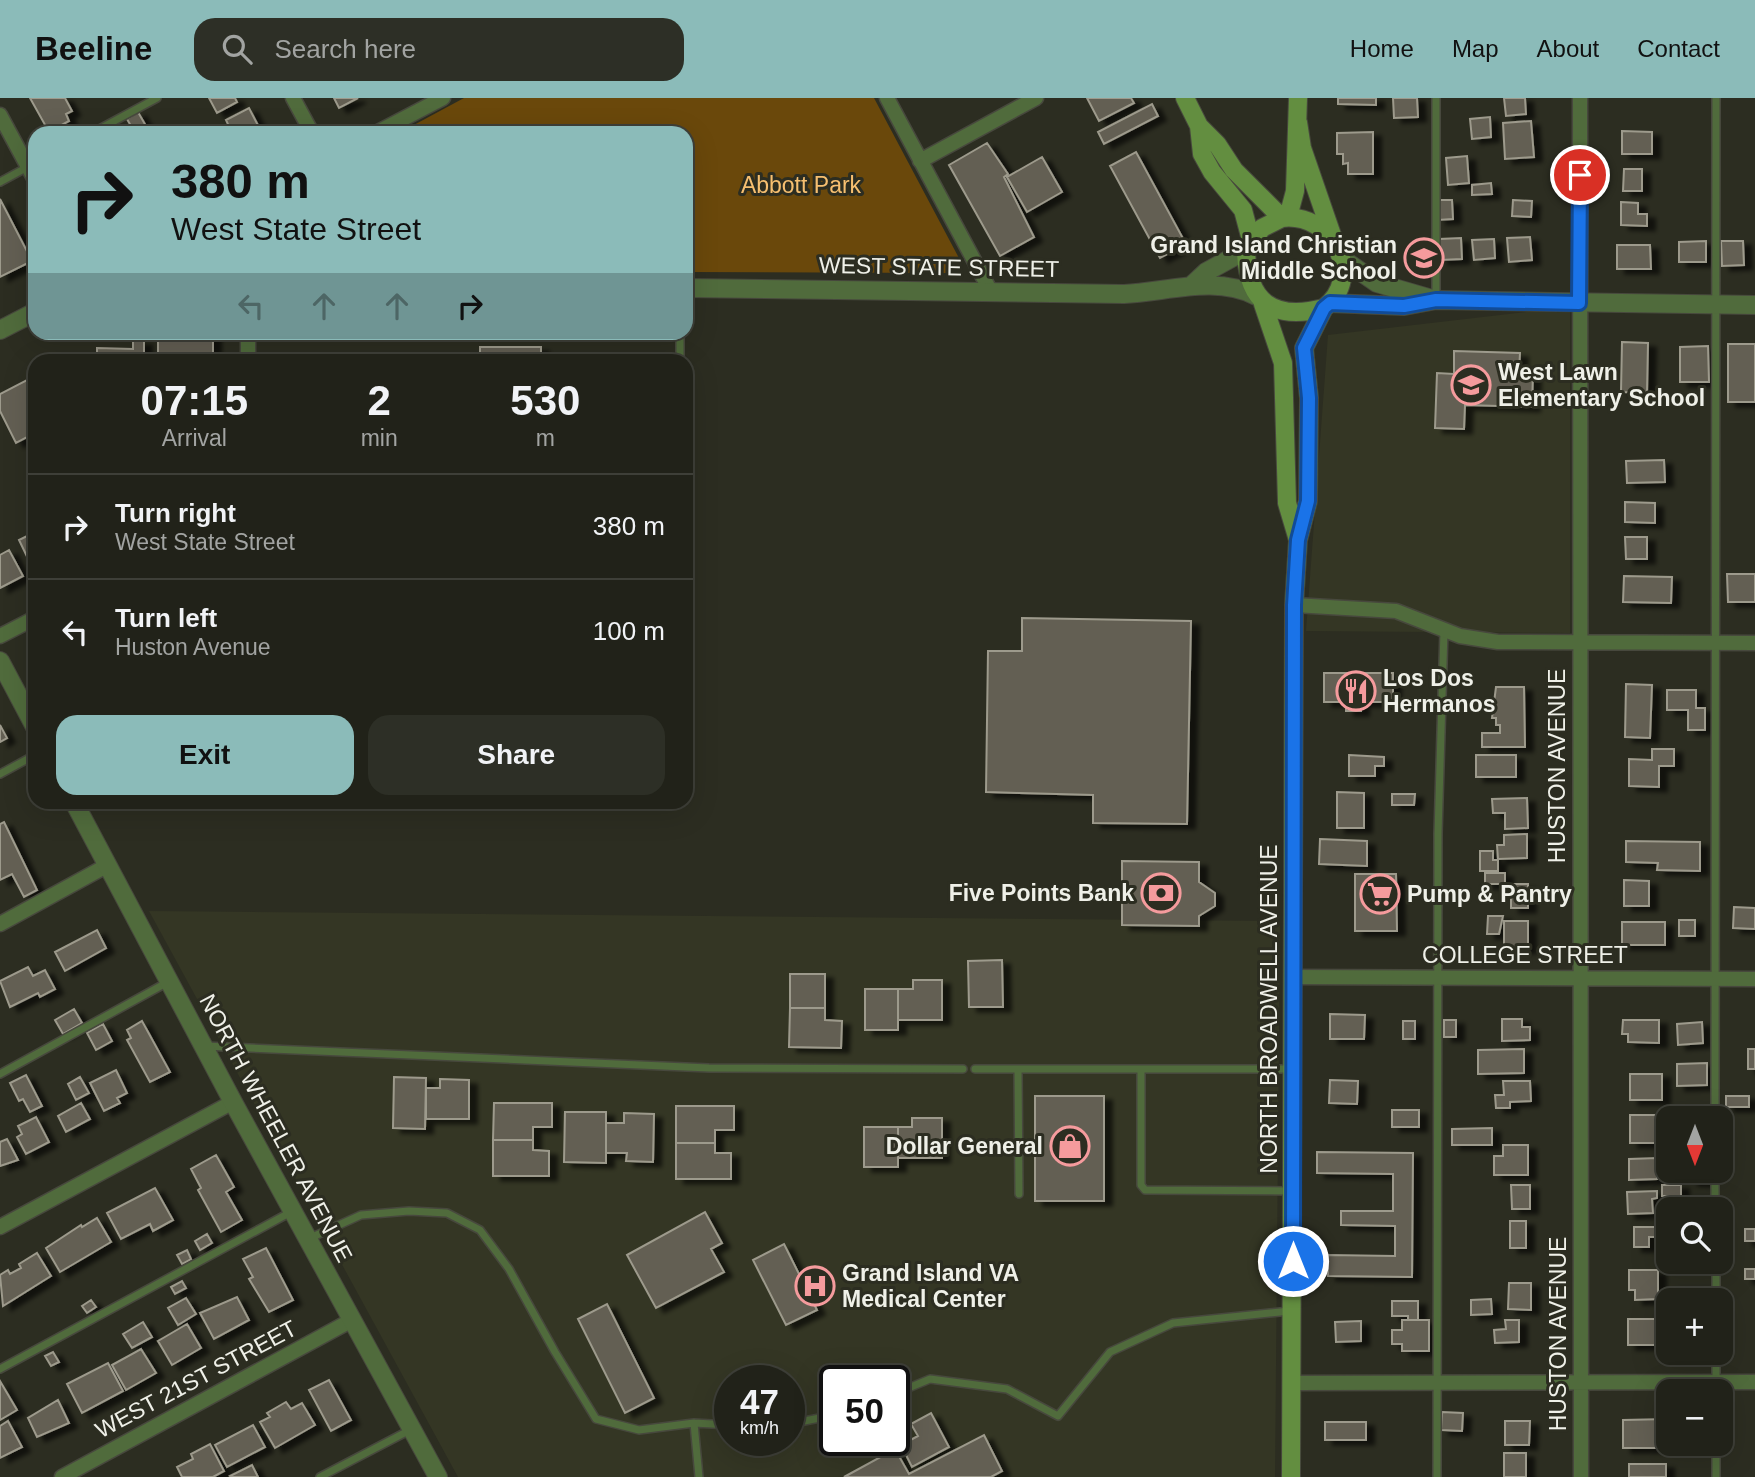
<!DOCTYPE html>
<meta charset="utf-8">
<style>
body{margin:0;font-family:Helvetica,sans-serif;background:#2d2f26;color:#f1f3f6;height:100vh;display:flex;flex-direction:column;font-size:26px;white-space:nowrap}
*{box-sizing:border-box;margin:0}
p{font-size:23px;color:#a2a4a2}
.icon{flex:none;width:38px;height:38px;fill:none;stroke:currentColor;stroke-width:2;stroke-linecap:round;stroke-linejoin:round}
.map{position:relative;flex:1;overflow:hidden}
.details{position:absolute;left:28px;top:256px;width:665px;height:455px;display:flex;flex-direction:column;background:#212219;border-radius:21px;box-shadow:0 7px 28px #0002,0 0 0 2px #3e3f38}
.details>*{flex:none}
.top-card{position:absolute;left:28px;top:28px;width:665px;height:214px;border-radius:21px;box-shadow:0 7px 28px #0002,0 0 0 2px #3e3f38;background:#8bbbb9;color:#111;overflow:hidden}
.needle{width:46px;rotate:180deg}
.fabs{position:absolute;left:1656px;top:1008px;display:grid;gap:14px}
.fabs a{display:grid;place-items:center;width:77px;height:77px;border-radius:14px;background:#212219;box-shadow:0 7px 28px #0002,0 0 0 2px #3e3f38;font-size:35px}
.speed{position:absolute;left:714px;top:1267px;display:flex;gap:14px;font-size:35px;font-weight:700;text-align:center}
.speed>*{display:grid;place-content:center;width:91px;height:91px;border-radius:50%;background:#212219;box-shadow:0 7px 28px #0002,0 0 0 2px #3e3f38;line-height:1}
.speed small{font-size:18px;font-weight:400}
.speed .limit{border:4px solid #111;border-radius:10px;background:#fff;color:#111}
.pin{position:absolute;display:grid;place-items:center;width:60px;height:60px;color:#fff;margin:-30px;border:4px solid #fff;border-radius:50%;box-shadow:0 2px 7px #0007}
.me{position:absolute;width:77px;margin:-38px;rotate:0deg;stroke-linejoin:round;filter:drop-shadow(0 0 5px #0008)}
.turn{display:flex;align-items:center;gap:24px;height:147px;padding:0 28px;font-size:32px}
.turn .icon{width:91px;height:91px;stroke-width:2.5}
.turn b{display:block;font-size:49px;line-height:60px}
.lanes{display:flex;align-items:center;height:66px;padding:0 28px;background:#0003;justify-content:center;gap:35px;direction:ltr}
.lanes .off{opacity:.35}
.eta{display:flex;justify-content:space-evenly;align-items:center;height:119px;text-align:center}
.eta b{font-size:42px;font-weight:800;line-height:49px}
.primary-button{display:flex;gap:14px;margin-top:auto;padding:14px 28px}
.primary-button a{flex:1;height:80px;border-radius:21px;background:#8bbbb9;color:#111;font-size:28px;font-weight:800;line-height:80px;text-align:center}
.primary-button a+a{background:#2d2f26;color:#f1f3f6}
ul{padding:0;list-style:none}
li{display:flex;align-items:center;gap:21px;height:105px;padding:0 28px;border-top:2px solid #3e3f38}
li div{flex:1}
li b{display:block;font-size:26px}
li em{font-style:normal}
header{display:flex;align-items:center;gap:42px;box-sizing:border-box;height:98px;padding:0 35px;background:#8bbbb9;color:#111}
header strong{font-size:33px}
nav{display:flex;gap:38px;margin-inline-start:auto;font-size:24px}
.search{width:490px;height:63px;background:#2d2f26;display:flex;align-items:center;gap:18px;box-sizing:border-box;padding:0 24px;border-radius:21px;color:#a2a4a2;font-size:26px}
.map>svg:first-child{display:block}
</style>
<header>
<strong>Beeline</strong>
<div class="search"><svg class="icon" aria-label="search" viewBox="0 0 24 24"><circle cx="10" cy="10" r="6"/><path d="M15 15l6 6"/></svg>Search here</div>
<nav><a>Home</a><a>Map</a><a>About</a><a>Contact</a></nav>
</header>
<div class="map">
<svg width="1755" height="1379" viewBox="0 0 1755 1379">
<defs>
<filter id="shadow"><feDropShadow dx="8" dy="4.5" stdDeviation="2" flood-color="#0009"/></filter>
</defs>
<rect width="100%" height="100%" fill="#2c2d21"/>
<path fill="#343624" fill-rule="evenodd" d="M1570,209V535L1306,533L1328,237Z
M149,813L1280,823L1275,1379H458ZM730,1283H789V1342H730ZM835,1283H894V1342H835Z"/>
<path fill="#6a480b" d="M464,0H874L960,162L949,175L686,174V35H399Z"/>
<path fill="#635f52" stroke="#9d9a8c" stroke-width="2" filter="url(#shadow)" d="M30,0H65L72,13L66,16L69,23L49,34Z
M209,0H235L237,4L217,15Z
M334,0H358L339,10Z
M1087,0H1131L1134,5L1099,23Z
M1338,0H1376V7L1338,6Z
M1393,0H1417L1418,19L1394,20Z
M1504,0H1525L1526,16L1506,18Z
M1152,6L1158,18L1104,46L1098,34Z
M249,10L262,35H232L226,22Z
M138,14L150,35H135L127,21Z
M1490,19L1491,39L1472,41L1470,21Z
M1531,23L1534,59L1505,61L1503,25Z
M66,28L69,35H51Z
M1622,33L1652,34V56H1622Z
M1373,34V76H1348V65L1343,66V56H1337V35Z
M987,45L1008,76L1004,79L1034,139L1000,158L949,67Z
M1136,54L1186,146L1160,160L1110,68Z
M1467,58L1469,85L1448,87L1446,60Z
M1042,59L1062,94L1027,114L1007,79Z
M1624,71H1642V93H1623Z
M1491,85L1492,96L1472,97V87Z
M0,101L32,163L0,179Z
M1437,102H1452L1453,121L1438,122Z
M1513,102L1532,103L1531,119L1512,118Z
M1621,104L1638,105V116H1647V128L1621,127Z
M1530,139L1532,162L1509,164L1507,140Z
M1461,140L1462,161L1440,162L1439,141Z
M1494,141L1495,160L1474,162L1472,142Z
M1706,143V164H1679V144Z
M1721,143H1743L1744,167L1722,168Z
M1617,147H1650L1651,171H1617Z
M196,234H213V262H158V242H196Z
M133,243H144V262H97V250L133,251Z
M1622,244L1648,245L1647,295L1621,294Z
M1728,246H1755V304H1728Z
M1708,248L1709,284H1680V249Z
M480,249H541V262H480Z
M1454,253L1520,255L1519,274H1533L1532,309L1465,307L1464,331L1435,330L1437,275L1454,276Z
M27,282L35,297V335L16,345L0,313V296Z
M1664,362L1665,384L1627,385L1626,363Z
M1625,404L1655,405V425L1625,424Z
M35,434V467L32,469L19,442Z
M1625,439H1647V461H1626Z
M9,452L23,478L0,490V457Z
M1727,476H1755V504H1728Z
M1624,478L1672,479L1671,505L1623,504Z
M1022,520L1191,523L1187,726L1093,725V697L986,694L988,553H1022Z
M1324,575H1393V604H1361V613H1346V604H1324Z
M1626,586L1652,587L1650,640L1625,639Z
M1496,589H1524L1525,649H1482V635H1500V627H1496V620H1492Z
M1667,592H1696V610H1705V632H1688V612H1667Z
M0,627L7,640L0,644Z
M1652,651H1674V668H1659V689L1629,688V661L1652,662Z
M1349,657L1384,659V668H1375V678H1349Z
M1476,657H1516V679H1476Z
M1337,694L1364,695V730H1337Z
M1392,696H1415L1414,707H1392Z
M1527,700L1528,730L1505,731V715H1493L1492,701Z
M4,724L37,792L24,799L12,776L0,782V726Z
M1527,736V760L1498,761L1497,747H1504V737Z
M1320,741L1367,743V768L1319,766Z
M1626,743L1700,744V773L1657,772L1658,765L1626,764Z
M1480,753H1493V762H1498V773H1480Z
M1122,763L1199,764V784L1215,795V808L1199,818V828L1122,827Z
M1485,775H1505V786H1485Z
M1355,776H1396L1397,833H1355Z
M1624,782L1649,783V808H1624Z
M1511,786H1528V810H1511Z
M1734,809L1755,810V831L1733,830Z
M1488,818H1503L1499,836H1487Z
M1679,822H1695V838H1679Z
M1504,823H1528V851L1504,850Z
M1622,824H1665V847H1622Z
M97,832L106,850L65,873L55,854Z
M1002,862L1003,909H969L968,863Z
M28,869L33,878L45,872L55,891L40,899L38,895L10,909L0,883Z
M790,876H825V910H790Z
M913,882H942V922H898V891H913Z
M865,891H898V932H865Z
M790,910H825V922L842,923L841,950L789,949Z
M74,911L82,925L63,936L55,922Z
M1330,916L1365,917L1364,941H1330Z
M1502,921H1522V929H1530V942L1502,943Z
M1444,922H1456V939H1444Z
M1623,922H1659V945L1628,944V936H1622Z
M142,923L170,974L150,984L127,942L131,940L127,932Z
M1403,923H1415V941H1403Z
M1702,924L1703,945L1678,947L1677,926Z
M103,926L112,943L96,952L87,935Z
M1524,951V975L1478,976V952Z
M1748,951H1755V971H1748Z
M1707,965V987L1677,988V966Z
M116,972L127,995L117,1000L120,1005L104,1013L90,985Z
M1630,976H1662V1002H1630Z
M26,977L42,1008L30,1014L23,1001L19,1003L10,985Z
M80,979L89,995L76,1002L68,986Z
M394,979L426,980L425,1031L393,1030Z
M440,981L469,982V1021H426V990H440Z
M1330,982L1358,983L1357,1006L1329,1005Z
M1503,983H1530L1531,1003L1510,1004V1010H1496L1495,997H1504Z
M1035,998H1104V1103H1035Z
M1726,998H1749V1009H1726Z
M81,1005L90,1021L66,1034L58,1018Z
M494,1005H552V1029H533V1042H493Z
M676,1008H734V1032H715V1045H676Z
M1709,1008V1020H1687L1686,1009Z
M1392,1012H1419V1029H1392Z
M565,1014H606V1065L564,1064Z
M624,1015L654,1016L653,1064L626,1063L627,1055H606V1025H624Z
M1630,1017H1657V1023H1665V1038H1657V1045H1630Z
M36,1019L49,1044L26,1056L17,1039L22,1036L18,1028Z
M912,1020H942V1060H898V1029H912Z
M864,1029H898V1069H864Z
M1492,1030V1047H1452V1031Z
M7,1041L18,1062L0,1068V1044Z
M493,1042H533V1052L549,1053V1078H493Z
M676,1045H715V1055H731V1081H676Z
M1503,1047H1528V1077H1494V1058H1503Z
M1662,1051H1668V1061H1662Z
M1317,1054L1413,1055L1412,1179L1328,1178V1157L1395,1158V1128L1341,1127V1113H1393V1076L1317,1075Z
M216,1057L234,1089L226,1094L242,1122L221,1134L198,1092L201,1090L191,1071Z
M1657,1060V1064H1666V1074L1657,1075V1081L1629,1082V1061Z
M1691,1073H1709L1708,1084L1690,1083Z
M1511,1087H1530V1111H1512Z
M1662,1087H1681V1098H1662Z
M155,1090L173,1122L153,1133L150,1126L121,1141L107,1115Z
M1657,1093V1100L1652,1101L1653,1115L1628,1116L1627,1094Z
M705,1114L722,1145L711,1151L724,1174L656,1210L627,1157Z
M97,1120L111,1144L60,1174L46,1150L81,1127L82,1129Z
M1510,1123H1526V1150H1510Z
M1634,1129H1655V1139H1649V1149H1634Z
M1745,1131H1755V1143H1745Z
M207,1136L212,1145L200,1152L195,1143Z
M784,1146L817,1212L786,1227L753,1162Z
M266,1150L293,1202L269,1214L249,1181L253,1179L243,1161Z
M187,1152L191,1161L182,1166L177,1157Z
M37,1155L51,1178L3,1208L0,1177L8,1172L10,1176L21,1170L19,1166Z
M1745,1171H1755V1181H1745Z
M1629,1172H1658V1201L1635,1202V1192H1629Z
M182,1183L186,1190L175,1196L171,1189Z
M1509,1185H1531V1212L1508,1211Z
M1677,1189H1708V1202H1678Z
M237,1199L249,1222L214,1241L200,1215Z
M186,1200L196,1216L178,1227L168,1210Z
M1491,1201L1492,1216L1471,1217V1202Z
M91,1202L96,1209L87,1215L82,1208Z
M1392,1203H1418V1222H1408V1218H1392Z
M607,1206L654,1300L625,1315L578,1221Z
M1628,1221H1668V1247H1628Z
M1402,1222H1429V1253H1402V1246H1392V1232H1402Z
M1505,1222H1519V1244L1495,1245L1494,1232L1506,1231Z
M1361,1223V1243L1336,1244L1335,1224Z
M143,1224L152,1239L132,1250L123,1236Z
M187,1226L201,1250L172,1267L158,1243Z
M141,1251L156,1275L126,1292L112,1267Z
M53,1254L59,1264L51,1268L45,1258Z
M108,1265L123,1293L82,1315L67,1286Z
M329,1282L351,1322L331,1333L309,1292Z
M0,1283L17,1312L0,1322Z
M58,1302L69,1325L37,1339L28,1320Z
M286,1304L291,1311L302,1305L315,1327L275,1350L260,1324L270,1319L267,1315Z
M1442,1314L1463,1315L1462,1333L1441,1332Z
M931,1315L949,1349L912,1369L901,1347L918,1338L911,1326Z
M1668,1321V1346H1698V1350H1623V1322Z
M8,1323L22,1349L0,1360V1328Z
M1505,1323H1530L1529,1347H1505Z
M1325,1324H1366V1342H1325Z
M253,1327L265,1349L227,1369L215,1347Z
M984,1337L1002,1373L991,1379H844L895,1351L909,1376Z
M210,1346L224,1373L213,1379H182L177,1369L193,1361L191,1356Z
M1504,1355H1526V1379H1504Z
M1629,1366H1666V1379H1629Z
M252,1367L258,1379H231L230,1378Z"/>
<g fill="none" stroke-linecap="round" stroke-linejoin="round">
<g stroke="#47483d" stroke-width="10">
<path id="service" d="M92,35L157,0
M0,84L35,65
M1436,201V0
M680,262V234
M0,676L35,657
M204,948L709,970L963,971
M975,971H1290
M1018,971L1019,1096
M1141,971V1087L1145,1092L1291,1093
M0,976L168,884
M1715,1020L1716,0
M1715,1073V1111
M308,1141L361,1117L409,1113L447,1115L480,1132L509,1171L555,1254L596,1321L639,1332L694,1325L730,1327
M1716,1164V1202
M1716,1255V1293
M0,1271L291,1114
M894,1296L930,1281L1007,1291L1058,1318L1110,1254L1173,1225L1290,1213
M694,1325L699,1379
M789,1326L835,1317
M1716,1346V1379
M320,1379L412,1331
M1437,1379L1438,736L1444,532"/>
</g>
<g stroke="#47483d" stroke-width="17">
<path id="minor" d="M293,0L312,35
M887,0L991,194
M1580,0L1581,1379
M0,17L35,82
M376,35L443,0
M920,63L1036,0
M248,262V234
M1294,507L1396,513L1460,538L1498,544L1755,545
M0,538L35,520
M0,826L108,767
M1294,879L1755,881
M0,1129L233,1004
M1291,1285L1755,1284
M62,1379L352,1222"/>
</g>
<g stroke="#47483d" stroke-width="20">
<path id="tertiary" d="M1341,160L1377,185L1432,201
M1191,188L1206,174L1246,152
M686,190L1124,196C1167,194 1216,177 1256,198
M1330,205L1404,208L1436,202L1755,207
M0,232L35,214
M0,563L35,629
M74,704L233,1004L438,1379"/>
</g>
<g stroke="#47483d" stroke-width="20">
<path id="secondary" d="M1185,0L1199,28L1217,46L1234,72L1282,120
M1298,24L1302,50L1333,140
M1199,28L1202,56L1212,74L1243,112L1251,142
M1288,119L1295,93L1298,0
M1282,120C1333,114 1365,178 1324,210C1273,223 1247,204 1246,152L1262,130Z
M1263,206L1283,265L1287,405L1298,442
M1291,1379L1294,507L1298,442L1308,403L1309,300L1304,250L1324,210"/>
</g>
<use href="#service" stroke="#506b3c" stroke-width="7"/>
<use href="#minor" stroke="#506b3c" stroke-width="14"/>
<use href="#tertiary" stroke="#506b3c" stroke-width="18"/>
<use href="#secondary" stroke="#638e40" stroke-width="18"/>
</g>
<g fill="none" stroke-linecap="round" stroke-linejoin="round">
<g stroke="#114b97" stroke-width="18">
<path id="route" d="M1293,1163L1294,507L1298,442L1308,403L1309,300L1304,250L1324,210L1330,205L1404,208L1436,202L1579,205L1580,77"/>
</g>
<use href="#route" stroke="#1a73e8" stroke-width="12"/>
</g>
<defs>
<g id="school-ring" transform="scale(2.0125)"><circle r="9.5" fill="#2c2d21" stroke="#f59b9d" stroke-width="1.5"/><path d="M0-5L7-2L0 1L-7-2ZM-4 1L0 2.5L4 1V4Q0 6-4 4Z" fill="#f59b9d"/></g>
<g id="restaurant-ring" transform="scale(2.0125)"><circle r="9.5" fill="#2c2d21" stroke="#f59b9d" stroke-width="1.5"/><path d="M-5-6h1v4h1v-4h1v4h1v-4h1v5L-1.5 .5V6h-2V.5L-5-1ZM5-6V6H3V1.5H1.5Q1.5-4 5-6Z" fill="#f59b9d"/></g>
<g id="bank-ring" transform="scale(2.0125)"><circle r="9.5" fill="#2c2d21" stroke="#f59b9d" stroke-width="1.5"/><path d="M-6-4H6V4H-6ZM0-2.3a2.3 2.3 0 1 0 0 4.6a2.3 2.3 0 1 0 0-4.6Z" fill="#f59b9d"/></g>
<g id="supermarket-ring" transform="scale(2.0125)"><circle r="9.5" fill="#2c2d21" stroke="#f59b9d" stroke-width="1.5"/><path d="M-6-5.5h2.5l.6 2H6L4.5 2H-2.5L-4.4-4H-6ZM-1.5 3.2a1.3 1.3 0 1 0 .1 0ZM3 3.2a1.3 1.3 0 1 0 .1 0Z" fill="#f59b9d"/></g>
<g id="shop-ring" transform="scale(2.0125)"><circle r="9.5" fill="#2c2d21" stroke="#f59b9d" stroke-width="1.5"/><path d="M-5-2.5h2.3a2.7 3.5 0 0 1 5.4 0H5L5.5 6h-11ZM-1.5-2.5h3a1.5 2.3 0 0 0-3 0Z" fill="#f59b9d"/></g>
<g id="hospital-ring" transform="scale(2.0125)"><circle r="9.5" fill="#2c2d21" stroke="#f59b9d" stroke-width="1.5"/><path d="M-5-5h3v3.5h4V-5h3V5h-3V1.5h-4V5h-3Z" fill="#f59b9d"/></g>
</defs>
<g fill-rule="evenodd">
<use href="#school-ring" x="1424" y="160"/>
<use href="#school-ring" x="1471" y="287"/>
<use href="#restaurant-ring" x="1356" y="593"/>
<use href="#bank-ring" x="1161" y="795"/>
<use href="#supermarket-ring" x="1380" y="796"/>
<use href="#shop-ring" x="1070" y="1048"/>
<use href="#hospital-ring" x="815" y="1188"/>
</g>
<g text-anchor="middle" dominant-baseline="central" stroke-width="6" stroke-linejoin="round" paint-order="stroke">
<g font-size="23" fill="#f6bf70" stroke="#2c2d21">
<text x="801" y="87">Abbott Park</text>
</g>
<g font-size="23" font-weight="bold" fill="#eff0e8" stroke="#2c2d21" text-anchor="start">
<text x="1397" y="147" text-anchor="end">Grand Island Christian<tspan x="1397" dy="26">Middle School</tspan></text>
<text x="1498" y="274">West Lawn<tspan x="1498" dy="26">Elementary School</tspan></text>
<text x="1383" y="580">Los Dos<tspan x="1383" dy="26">Hermanos</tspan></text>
<text x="1134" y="795" text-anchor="end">Five Points Bank</text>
<text x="1407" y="796">Pump &amp; Pantry</text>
<text x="1043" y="1048" text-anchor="end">Dollar General</text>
<text x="842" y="1175">Grand Island VA<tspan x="842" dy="26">Medical Center</tspan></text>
</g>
<g font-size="23" fill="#eff0e8" stroke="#2c2d21">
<text transform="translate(939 169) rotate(1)">WEST STATE STREET</text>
<text transform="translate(1557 668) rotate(-90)">HUSTON AVENUE</text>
<text x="1525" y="857">COLLEGE STREET</text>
<text transform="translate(1269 911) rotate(-90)">NORTH BROADWELL AVENUE</text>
<text transform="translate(276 1030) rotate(62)">NORTH WHEELER AVENUE</text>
<text transform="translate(1558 1236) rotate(-90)">HUSTON AVENUE</text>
<text transform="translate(196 1281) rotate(-28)">WEST 21ST STREET</text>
</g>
</g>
</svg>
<div class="fabs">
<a><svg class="needle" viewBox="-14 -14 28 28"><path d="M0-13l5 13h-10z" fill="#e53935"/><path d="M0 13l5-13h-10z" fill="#a2a4a2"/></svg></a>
<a><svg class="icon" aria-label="search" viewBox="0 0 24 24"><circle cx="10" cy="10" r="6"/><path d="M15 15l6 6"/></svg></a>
<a>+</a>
<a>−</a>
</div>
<div class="speed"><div>47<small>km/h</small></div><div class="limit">50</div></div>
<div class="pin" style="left:1580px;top:77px;background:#d93025"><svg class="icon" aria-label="arrive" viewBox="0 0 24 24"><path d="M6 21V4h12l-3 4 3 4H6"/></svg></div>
<svg class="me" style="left:1293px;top:1163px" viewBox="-20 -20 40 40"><circle r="17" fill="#1a73e8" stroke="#fff" stroke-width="3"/><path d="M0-11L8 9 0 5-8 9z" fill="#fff"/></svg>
<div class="top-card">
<div class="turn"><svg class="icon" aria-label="right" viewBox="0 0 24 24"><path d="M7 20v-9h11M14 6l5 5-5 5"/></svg><div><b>380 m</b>West State Street</div></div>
<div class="lanes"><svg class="icon off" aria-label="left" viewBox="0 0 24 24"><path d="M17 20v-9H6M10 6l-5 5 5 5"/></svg><svg class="icon off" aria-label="ahead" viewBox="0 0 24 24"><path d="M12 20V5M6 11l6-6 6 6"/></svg><svg class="icon off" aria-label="ahead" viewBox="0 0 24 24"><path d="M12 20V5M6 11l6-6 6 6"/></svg><svg class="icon" aria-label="right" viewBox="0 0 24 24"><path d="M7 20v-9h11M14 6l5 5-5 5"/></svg></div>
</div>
<section class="details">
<div class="eta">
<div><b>07:15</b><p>Arrival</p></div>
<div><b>2</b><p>min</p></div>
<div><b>530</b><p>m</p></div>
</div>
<ul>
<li><svg class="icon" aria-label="right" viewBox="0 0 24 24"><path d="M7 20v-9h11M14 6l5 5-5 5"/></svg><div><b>Turn right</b><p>West State Street</p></div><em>380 m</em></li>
<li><svg class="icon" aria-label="left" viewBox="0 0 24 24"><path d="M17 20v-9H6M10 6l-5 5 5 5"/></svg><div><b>Turn left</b><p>Huston Avenue</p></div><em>100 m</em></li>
</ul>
<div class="primary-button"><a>Exit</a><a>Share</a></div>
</section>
</div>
